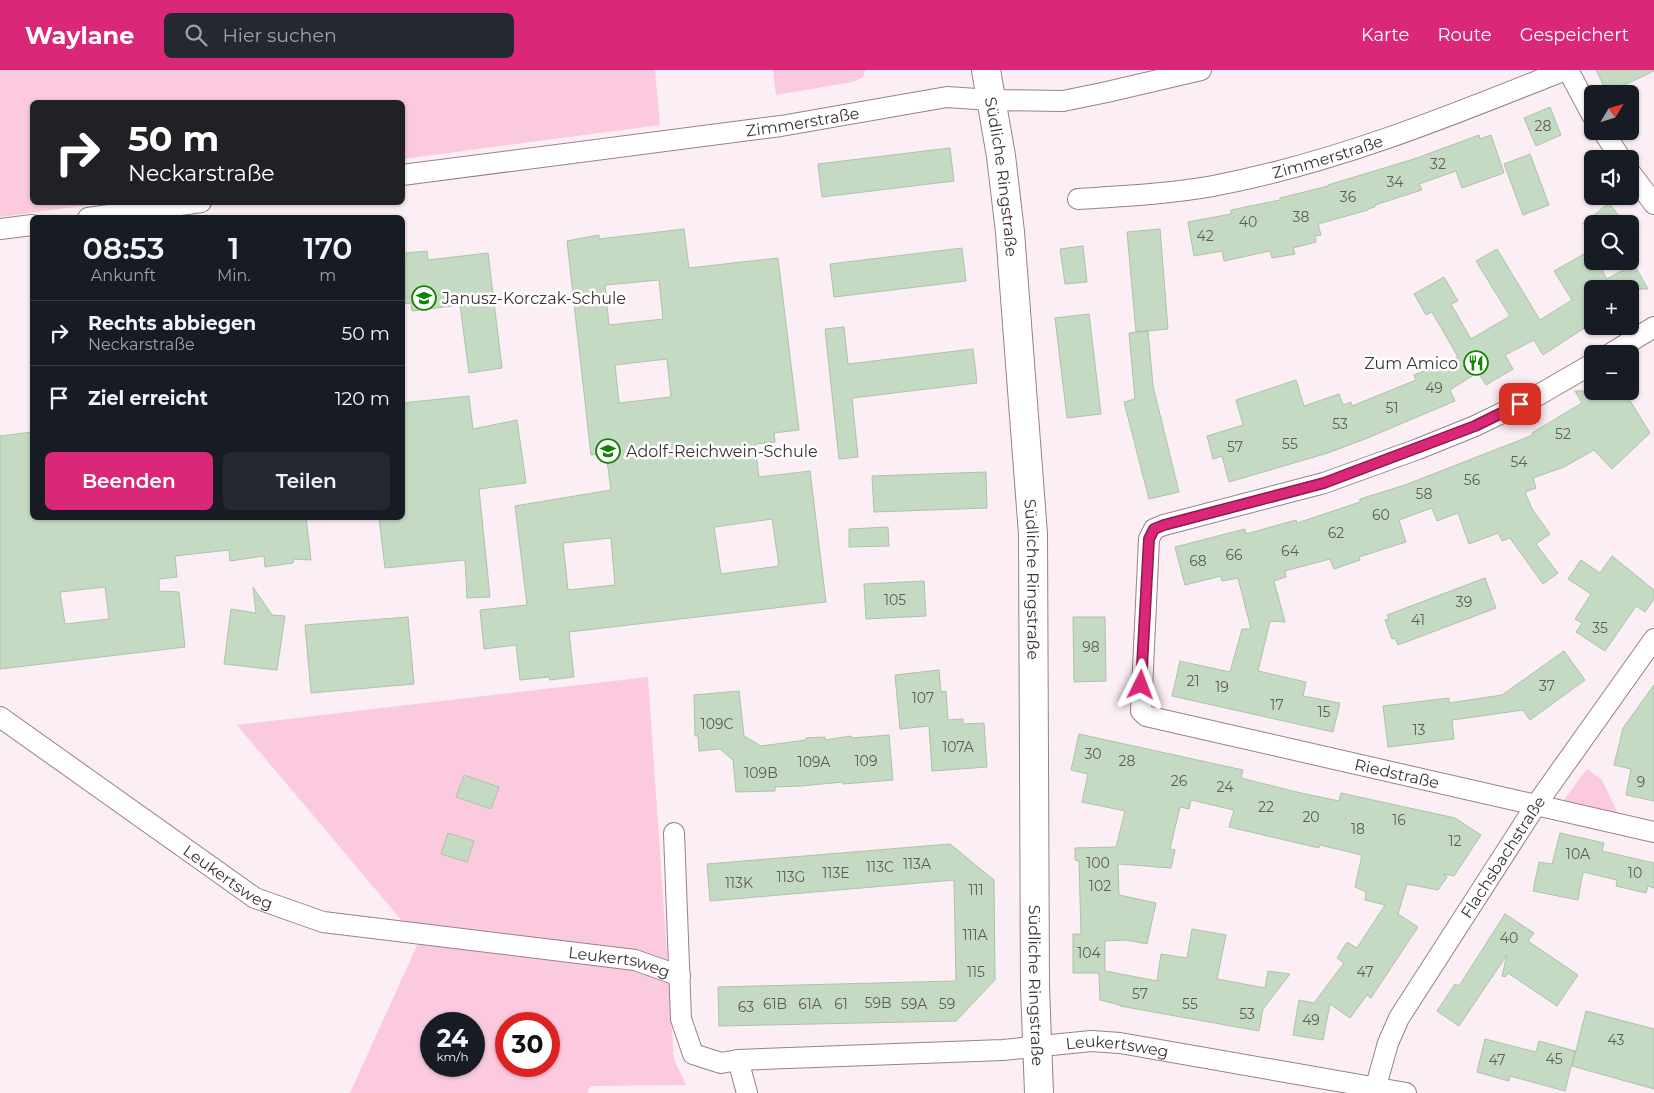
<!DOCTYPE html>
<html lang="de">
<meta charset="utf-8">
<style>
body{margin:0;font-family:Montserrat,sans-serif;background:#242831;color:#f1f3f6;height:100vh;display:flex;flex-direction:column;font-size:19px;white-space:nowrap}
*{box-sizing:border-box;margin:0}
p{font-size:16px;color:#9ea1a6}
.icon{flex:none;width:28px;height:28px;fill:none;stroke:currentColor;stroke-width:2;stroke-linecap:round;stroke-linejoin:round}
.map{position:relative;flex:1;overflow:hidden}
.drawer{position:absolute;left:30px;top:145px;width:375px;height:305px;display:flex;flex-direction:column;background:#171b24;border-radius:8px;box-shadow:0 1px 4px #0004}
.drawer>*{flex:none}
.banner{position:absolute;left:30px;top:30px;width:375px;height:105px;border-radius:8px;box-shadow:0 1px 4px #0004;background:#202124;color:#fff;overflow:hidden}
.needle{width:32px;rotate:52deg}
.buttons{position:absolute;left:1584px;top:15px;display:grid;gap:10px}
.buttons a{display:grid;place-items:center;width:55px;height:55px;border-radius:8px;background:#171b24;box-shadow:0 1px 4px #0004;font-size:25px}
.speed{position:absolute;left:420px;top:942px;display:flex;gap:10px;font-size:25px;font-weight:700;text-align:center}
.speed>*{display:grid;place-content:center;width:65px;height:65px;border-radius:50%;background:#171b24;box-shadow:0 1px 4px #0004;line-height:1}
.speed small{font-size:12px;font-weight:400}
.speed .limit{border:8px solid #d22;background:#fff;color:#111}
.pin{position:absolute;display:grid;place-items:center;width:42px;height:42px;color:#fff;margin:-21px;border-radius:10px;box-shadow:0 2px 8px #0006}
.me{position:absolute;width:55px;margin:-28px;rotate:3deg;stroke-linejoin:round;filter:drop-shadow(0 0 4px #0008)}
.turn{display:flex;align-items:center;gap:18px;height:105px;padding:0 15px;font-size:22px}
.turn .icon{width:65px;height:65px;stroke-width:2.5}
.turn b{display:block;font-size:35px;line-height:42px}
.eta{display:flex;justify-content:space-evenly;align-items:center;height:85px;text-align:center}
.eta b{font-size:30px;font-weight:600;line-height:35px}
.button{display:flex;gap:10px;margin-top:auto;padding:10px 15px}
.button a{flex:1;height:58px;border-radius:8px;background:#db2777;color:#fff;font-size:20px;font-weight:600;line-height:58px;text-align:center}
.button a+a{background:#242831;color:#f1f3f6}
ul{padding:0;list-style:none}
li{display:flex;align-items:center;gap:15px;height:65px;padding:0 15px;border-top:1px solid #363941}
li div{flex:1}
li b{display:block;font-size:19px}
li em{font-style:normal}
header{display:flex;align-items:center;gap:30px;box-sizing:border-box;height:70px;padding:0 25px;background:#db2777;color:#fff}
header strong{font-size:24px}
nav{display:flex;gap:28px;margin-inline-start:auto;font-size:18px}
.search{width:350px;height:45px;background:#242831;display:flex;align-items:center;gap:12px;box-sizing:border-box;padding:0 18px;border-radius:8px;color:#9ea1a6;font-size:19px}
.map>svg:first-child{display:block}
</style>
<header>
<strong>Waylane</strong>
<div class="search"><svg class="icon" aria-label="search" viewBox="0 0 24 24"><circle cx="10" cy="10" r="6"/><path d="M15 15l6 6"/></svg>Hier suchen</div>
<nav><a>Karte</a><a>Route</a><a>Gespeichert</a></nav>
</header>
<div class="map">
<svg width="1654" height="1023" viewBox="0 0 1654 1023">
<rect width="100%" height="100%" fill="#fbeef4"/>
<path fill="#fbcadf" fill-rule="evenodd" d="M0,0H655L660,55L403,89L402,32H32V132L103,133L0,147Z
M773,0H865C865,8 859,9 853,12L776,25Z
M648,607L674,989L686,1015L591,1016L587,1023H350L419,871L237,655ZM431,954H474V996H431ZM506,954H549V996H506Z
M1587,699L1602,710L1622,752L1561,734Z"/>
<path fill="#c5dac3" stroke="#aec2ab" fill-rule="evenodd" d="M1596,0H1654V1L1607,23Z
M1550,37L1561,65L1536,76L1524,48Z
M1479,65L1480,69L1491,65L1504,103L1462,118L1456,101L1419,114L1422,120L1375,135V137L1368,139V140L1318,154L1321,165L1315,166L1316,172L1293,178L1295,184L1272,188L1270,181L1224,191L1222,181L1194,186L1188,152L1231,144V140L1280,130V128L1328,116V115L1417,88Z
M950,78L954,111L822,127L818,94Z
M1530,84L1549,135L1523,145L1504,94Z
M1609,133L1625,154H1583Z
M684,159L689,198L778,188L799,360L774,363L775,372L755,374L759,407L810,401L826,532L569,562L574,607L550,610L549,607L520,610L516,575L484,579L480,540L527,535L515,436L611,420L606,383L591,385L567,171L599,165V169ZM659,210L663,249L609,255L605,215ZM667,289L671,327L619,333L615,295ZM772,449L779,496L721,504L714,457ZM611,468L615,515L568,520L563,473Z
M1160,159L1168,259L1136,262L1127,162Z
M1083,176L1087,212L1065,214L1060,179Z
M962,178L966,211L834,227L830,194Z
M1497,179L1540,250L1572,230L1554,201L1591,180L1592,183V191H1597L1607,209L1634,194L1648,219H1592V253L1543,285L1534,270L1505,285L1513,299L1486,315L1478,302L1450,320L1455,331L1365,369L1328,383L1229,412L1222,386L1213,389L1207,366L1243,355L1236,330L1296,310L1304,336L1339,324L1343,335L1351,332L1352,336L1416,310L1414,305L1458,287L1432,242L1426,245L1414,224L1444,207L1458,231L1451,234L1471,269L1510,246L1476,191Z
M427,181L428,190L488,183L502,298L469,303L460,235L412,241L411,233L402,234V189H406V183Z
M1089,244L1101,344L1067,348L1055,248Z
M844,257L848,294L973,279L977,313L852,328L858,387L839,389L825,259Z
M1148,261L1153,316L1179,422L1149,429L1124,332L1135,329L1129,263Z
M1575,321H1624L1650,363L1612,399L1594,380L1564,397L1533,408L1536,418L1525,422L1532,439L1550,464L1536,474L1558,503L1543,514L1510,468L1502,471L1498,463L1469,474L1458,443L1437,451L1432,438L1399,450L1406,472L1359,487L1360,490L1334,499L1330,489L1285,501L1286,507L1274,511L1285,552L1270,551L1258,601L1306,612L1303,626L1340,633L1333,662L1172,626L1180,591L1230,602L1242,559H1251L1238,508L1222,511L1221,506L1185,515L1175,477L1245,459L1246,464L1296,450L1297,453L1360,432V429L1405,415L1533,365L1532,363L1582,333Z
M469,326L473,359L517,350L526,413L479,419L490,527L467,528L465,490L385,498L379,448H402V333Z
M32,362V448H306L311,490L294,489L293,493L265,497L264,486L230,491L229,480L175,486L177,507L159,509V521L179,522L185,577L0,599V366ZM105,517L109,549L65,554L60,522Z
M986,402L987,438L874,442L872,406Z
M888,457L889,476L849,477V459Z
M1612,486L1654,520V529L1645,542L1636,536L1605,581L1576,562L1582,553L1575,549L1591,524L1568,509L1581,490L1600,503Z
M1485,508L1496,538L1398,575L1395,568L1392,569L1385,550L1389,549L1387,545Z
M924,511L926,546L866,549L864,514Z
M253,517L272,545L285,546L277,600L224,594L231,539L256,543Z
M408,547L414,614L311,623L305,555Z
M1073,547H1105L1106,611L1074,612Z
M1564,581L1585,610L1530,650L1523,640L1452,650L1454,669L1388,677L1383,636L1449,628V633L1502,625Z
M939,600L941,622L946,621L948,650L963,649V654L984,653L987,697L932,701L929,656L900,659L895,605Z
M1654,615V731L1626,725L1631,699L1614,695L1623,658Z
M739,621L744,666L761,676L806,670V668L825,667V670L851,666L852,668L889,665L893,710L843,714V712L801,716L775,717V721L736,722L733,690L720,679L699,681L698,666H695L694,625Z
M1079,664L1243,700L1241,708L1301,723L1339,731L1341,723L1455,748L1481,765L1454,806L1443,804L1447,807L1438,820L1407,814L1398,844L1418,857L1371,928L1367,925L1350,948L1330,934L1323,970L1293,965L1299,930L1314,933L1344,893L1337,888L1347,872L1357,878L1385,835L1365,830L1366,822L1355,817L1362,785L1320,775L1319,778L1229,757L1234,740L1191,730L1189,739L1180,737L1170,779L1175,780L1171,798L1118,794L1119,825L1156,833L1147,874L1126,870L1105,871V901L1157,911L1161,884L1187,888L1192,859L1226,865L1217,909L1265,918L1268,901L1290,904L1263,939L1259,961L1120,936V935L1100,930L1099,903H1073V864H1081L1079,791L1075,790V778L1116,777L1125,741L1082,732L1088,704L1071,700Z
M464,705L499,717L491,739L456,727Z
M448,763L474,771L467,792L441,784Z
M1560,763L1604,773L1602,781L1654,793V818L1648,816L1646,823L1616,816L1617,810L1583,802L1578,830L1533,821L1539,792L1552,794Z
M950,774L994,810L995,910L956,951L719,956L718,917L956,911L954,810L710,831L707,794Z
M1505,844L1534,863L1528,871L1578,905L1557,936L1508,903L1505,907L1502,906L1507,885L1459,956L1437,941L1455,914L1459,916Z
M1586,941L1654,959V1019L1572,996Z
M1485,969L1536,982L1539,971L1575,981L1565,1021L1510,1006L1509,1011L1477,1002Z"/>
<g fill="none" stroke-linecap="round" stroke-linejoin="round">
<g stroke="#9b7f8b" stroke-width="22">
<g id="street">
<path d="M1568,0L1592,45"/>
<path d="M1603,61L1621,89"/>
<path d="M1630,102L1654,134"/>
<path id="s1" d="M402,105L781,56L947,27L991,30L1063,31L1107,22L1201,0"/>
<path id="s2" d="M1078,129C1123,126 1169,124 1213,116C1335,93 1450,46 1565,0"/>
<path d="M88,148L201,132"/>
<path d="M0,159L32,155"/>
<path d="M1610,284L1654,257"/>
<path id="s3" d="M1592,294L1535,327L1475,356L1418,379L1324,413L1164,455L1154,459L1149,469L1141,641L1146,646L1654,762"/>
<path id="s4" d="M0,647L255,828L323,852L635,890L680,906"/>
<path id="s5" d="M674,763L681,949L693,984L721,993L738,990L1003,980L1091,971L1120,973L1406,1023"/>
<path d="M738,990L747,1023"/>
<path id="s6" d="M1374,1023L1388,973L1399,948L1536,735L1654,569"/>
</g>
</g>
<g stroke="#9b7f8b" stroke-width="30">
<g id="secondary">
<path id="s7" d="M986,0L1001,86L1010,162L1033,464L1035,917L1039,1023"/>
</g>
</g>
<use href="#street" stroke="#fff" stroke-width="20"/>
<use href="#secondary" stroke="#fff" stroke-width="28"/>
</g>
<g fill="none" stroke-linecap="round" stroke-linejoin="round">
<g stroke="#8e194d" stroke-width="12">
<path id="route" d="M1141,615L1149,469L1154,459L1164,455L1324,413L1475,356L1520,334"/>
</g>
<use href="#route" stroke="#db2777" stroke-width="9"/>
</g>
<defs>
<g id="school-ring" transform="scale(1.25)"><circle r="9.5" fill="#fff" stroke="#108500" stroke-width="1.5"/><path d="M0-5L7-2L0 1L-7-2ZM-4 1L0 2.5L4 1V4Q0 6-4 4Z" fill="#108500"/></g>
<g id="restaurant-ring" transform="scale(1.25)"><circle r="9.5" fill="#fff" stroke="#108500" stroke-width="1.5"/><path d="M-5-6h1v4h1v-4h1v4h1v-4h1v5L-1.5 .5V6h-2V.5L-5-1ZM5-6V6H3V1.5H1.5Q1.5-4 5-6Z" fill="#108500"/></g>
</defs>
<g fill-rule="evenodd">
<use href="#school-ring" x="424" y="228"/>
<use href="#restaurant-ring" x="1476" y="293"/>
<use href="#school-ring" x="608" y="381"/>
</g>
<g text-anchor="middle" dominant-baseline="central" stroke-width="5" stroke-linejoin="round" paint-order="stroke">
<g font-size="14" fill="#605b5a">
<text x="1543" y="56">28</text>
<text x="1438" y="94">32</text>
<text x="1395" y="112">34</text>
<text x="1348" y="127">36</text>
<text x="1301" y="147">38</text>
<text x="1248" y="152">40</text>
<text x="1205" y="166">42</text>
<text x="1434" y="318">49</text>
<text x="1392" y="338">51</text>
<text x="1340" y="354">53</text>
<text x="1563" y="364">52</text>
<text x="1290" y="374">55</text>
<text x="1235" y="377">57</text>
<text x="1519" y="392">54</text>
<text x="1472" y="410">56</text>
<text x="1424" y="424">58</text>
<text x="1381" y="445">60</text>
<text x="1336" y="463">62</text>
<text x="1290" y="481">64</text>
<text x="1234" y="485">66</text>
<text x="1198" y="491">68</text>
<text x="895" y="530">105</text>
<text x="1464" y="532">39</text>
<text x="1418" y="550">41</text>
<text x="1600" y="558">35</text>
<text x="1091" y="577">98</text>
<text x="1193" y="611">21</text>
<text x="1547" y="616">37</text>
<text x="1222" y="617">19</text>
<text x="923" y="628">107</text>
<text x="1277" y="635">17</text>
<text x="1324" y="642">15</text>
<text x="717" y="654">109C</text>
<text x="1419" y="660">13</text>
<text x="958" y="677">107A</text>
<text x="1093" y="684">30</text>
<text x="866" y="691">109</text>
<text x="1127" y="691">28</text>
<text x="814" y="692">109A</text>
<text x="761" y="703">109B</text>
<text x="1179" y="711">26</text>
<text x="1641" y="712">9</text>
<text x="1225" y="717">24</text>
<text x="1266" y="737">22</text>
<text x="1311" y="747">20</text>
<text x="1399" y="750">16</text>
<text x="1358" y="759">18</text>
<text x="1455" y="771">12</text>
<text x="1578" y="784">10A</text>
<text x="1098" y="793">100</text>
<text x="917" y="794">113A</text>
<text x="880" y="797">113C</text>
<text x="836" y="803">113E</text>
<text x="1635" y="803">10</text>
<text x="791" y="807">113G</text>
<text x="739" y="813">113K</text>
<text x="1100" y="816">102</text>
<text x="976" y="820">111</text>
<text x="975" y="865">111A</text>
<text x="1509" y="868">40</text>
<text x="1089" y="883">104</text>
<text x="976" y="902">115</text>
<text x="1365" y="902">47</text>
<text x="1140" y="924">57</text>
<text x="878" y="933">59B</text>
<text x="775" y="934">61B</text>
<text x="810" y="934">61A</text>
<text x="841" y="934">61</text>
<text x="914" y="934">59A</text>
<text x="947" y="934">59</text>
<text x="1190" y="934">55</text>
<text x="746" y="937">63</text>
<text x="1247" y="944">53</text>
<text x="1311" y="950">49</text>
<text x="1616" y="970">43</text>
<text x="1554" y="989">45</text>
<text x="1497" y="990">47</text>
</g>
<g font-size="16" fill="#3e3137" stroke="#fff">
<text stroke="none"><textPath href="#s1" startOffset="404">Zimmerstraße</textPath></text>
<text stroke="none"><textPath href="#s2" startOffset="254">Zimmerstraße</textPath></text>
<text stroke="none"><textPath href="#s7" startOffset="108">Südliche Ringstraße</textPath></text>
<text stroke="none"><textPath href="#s7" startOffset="512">Südliche Ringstraße</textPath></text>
<text stroke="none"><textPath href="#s3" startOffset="918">Riedstraße</textPath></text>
<text stroke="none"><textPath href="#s6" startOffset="271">Flachsbachstraße</textPath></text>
<text stroke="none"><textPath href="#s4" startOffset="279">Leukertsweg</textPath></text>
<text stroke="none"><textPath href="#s4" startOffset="684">Leukertsweg</textPath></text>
<text stroke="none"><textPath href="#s7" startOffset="918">Südliche Ringstraße</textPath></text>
<text stroke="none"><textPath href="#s5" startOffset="650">Leukertsweg</textPath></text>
</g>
<g font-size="16" fill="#3e3137" stroke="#fff" text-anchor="start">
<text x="442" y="228">Janusz-Korczak-Schule</text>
<text x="1458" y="293" text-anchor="end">Zum Amico</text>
<text x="626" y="381">Adolf-Reichwein-Schule</text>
</g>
</g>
</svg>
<div class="buttons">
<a><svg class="needle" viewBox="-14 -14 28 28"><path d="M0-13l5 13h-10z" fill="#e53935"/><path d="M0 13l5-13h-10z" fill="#9ea1a6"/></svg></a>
<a><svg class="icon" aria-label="sound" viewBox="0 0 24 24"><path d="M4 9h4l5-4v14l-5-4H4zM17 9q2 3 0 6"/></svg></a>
<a><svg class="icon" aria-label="search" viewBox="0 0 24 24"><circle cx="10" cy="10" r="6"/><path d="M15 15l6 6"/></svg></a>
<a>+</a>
<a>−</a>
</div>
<div class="speed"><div>24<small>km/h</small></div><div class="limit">30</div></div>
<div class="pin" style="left:1520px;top:334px;background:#d93025"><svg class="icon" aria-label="arrive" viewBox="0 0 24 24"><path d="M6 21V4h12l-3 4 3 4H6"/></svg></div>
<svg class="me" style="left:1141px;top:615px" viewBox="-20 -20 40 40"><path d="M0-17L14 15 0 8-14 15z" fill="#db2777" stroke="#fff" stroke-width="4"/></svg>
<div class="banner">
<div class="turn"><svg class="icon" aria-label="right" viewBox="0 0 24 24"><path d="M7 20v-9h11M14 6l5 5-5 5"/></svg><div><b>50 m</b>Neckarstraße</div></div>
</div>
<section class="drawer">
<div class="eta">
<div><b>08:53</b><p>Ankunft</p></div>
<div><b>1</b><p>Min.</p></div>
<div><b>170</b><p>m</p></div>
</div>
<ul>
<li><svg class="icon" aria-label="right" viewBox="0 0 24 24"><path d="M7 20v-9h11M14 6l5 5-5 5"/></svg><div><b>Rechts abbiegen</b><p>Neckarstraße</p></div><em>50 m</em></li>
<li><svg class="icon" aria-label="arrive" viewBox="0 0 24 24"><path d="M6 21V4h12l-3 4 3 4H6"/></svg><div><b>Ziel erreicht</b></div><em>120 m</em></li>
</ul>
<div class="button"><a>Beenden</a><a>Teilen</a></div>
</section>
</div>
